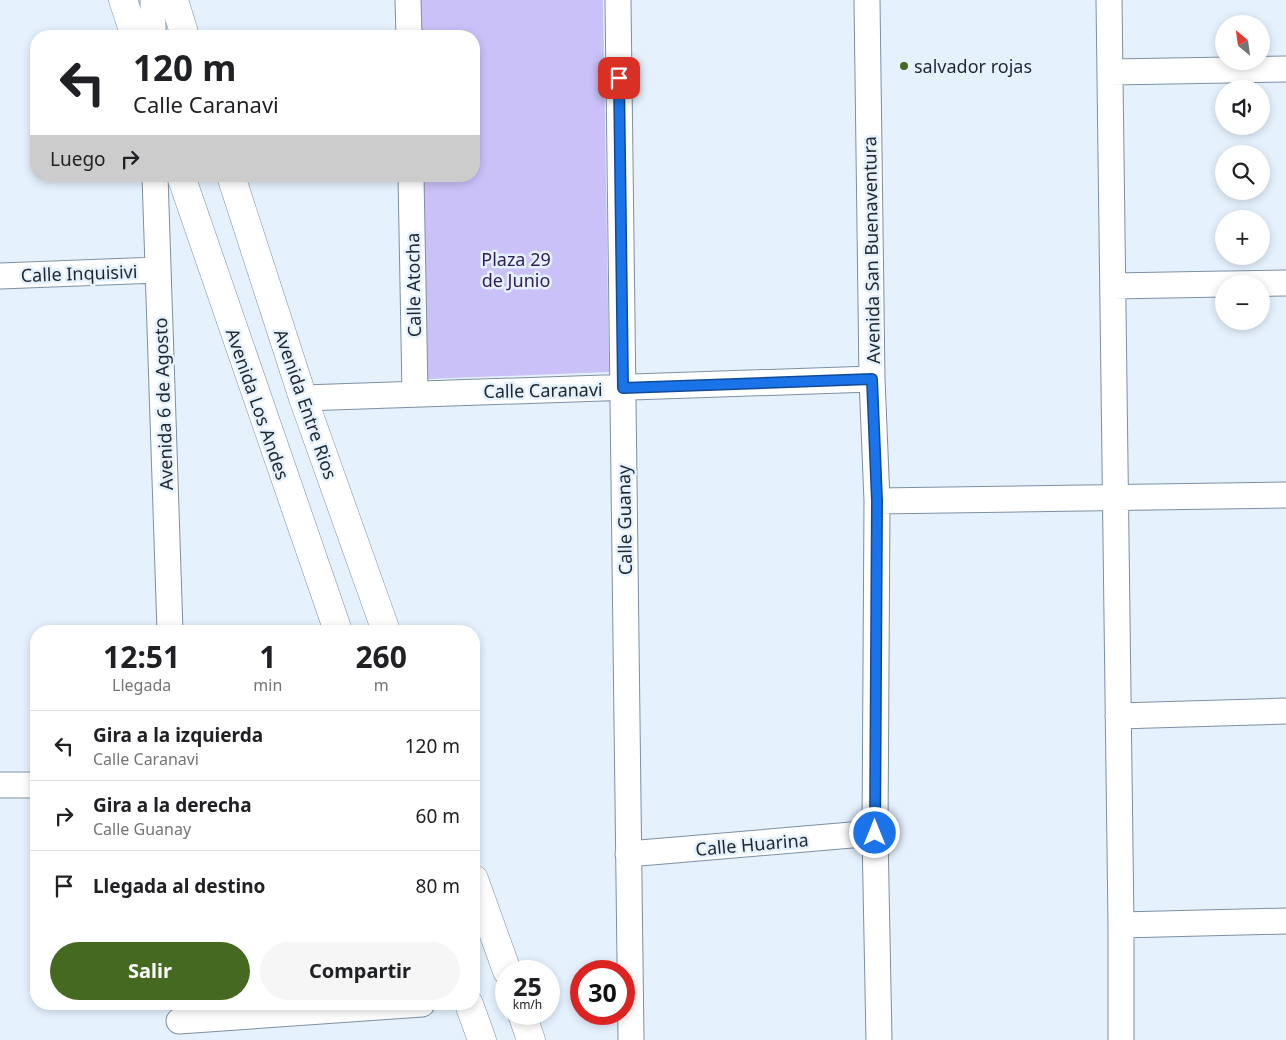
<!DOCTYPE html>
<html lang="es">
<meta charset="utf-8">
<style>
body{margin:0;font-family:"Noto Sans",sans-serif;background:#f6f6f6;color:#202124;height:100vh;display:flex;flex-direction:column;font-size:19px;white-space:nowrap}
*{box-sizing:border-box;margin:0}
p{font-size:16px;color:#757577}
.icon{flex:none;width:28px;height:28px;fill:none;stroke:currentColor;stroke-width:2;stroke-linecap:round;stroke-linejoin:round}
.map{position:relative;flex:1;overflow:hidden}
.panel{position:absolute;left:30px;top:625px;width:450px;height:385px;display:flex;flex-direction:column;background:#fff;border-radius:20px;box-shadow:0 2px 8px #0003}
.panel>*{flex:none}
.hud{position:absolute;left:30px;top:30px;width:450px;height:152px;border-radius:20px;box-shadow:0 2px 8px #0003;background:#fff;color:#202124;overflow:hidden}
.needle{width:32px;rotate:331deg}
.controls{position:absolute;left:1215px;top:15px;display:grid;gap:10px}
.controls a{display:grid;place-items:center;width:55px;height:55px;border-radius:50%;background:#fff;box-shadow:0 2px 8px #0003;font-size:25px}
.speed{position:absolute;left:495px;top:960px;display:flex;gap:10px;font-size:25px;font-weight:700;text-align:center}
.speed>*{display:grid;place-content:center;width:65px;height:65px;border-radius:50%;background:#fff;box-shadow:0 2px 8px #0003;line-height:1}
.speed small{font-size:12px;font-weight:400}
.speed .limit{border:8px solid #d22;background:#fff;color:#111}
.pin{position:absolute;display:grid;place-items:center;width:42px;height:42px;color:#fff;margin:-21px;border-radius:10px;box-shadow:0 2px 8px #0006}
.me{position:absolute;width:55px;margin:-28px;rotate:0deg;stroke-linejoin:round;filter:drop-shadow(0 0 4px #0008)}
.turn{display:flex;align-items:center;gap:18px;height:105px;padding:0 20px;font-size:22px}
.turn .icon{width:65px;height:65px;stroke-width:2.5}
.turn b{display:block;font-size:35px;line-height:42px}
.then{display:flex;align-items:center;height:48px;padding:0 20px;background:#0003;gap:10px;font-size:19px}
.eta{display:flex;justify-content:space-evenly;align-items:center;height:85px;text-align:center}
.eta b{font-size:30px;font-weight:700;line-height:35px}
.action{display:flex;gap:10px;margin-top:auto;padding:10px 20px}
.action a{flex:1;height:58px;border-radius:30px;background:#466921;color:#fff;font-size:20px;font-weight:700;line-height:58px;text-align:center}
.action a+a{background:#f6f6f6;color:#202124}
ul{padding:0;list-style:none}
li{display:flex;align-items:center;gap:15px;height:70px;padding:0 20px;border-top:1px solid #e0e0e0}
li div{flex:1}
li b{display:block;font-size:19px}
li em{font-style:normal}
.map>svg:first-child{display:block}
</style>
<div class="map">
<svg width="1286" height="1040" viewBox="0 0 1286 1040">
<rect width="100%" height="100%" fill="#e5f2fe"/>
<path fill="#cac1f9" d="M416,0H603L609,372L427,379L421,176H474V36H417Z"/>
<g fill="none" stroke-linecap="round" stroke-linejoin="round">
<g stroke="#7c90a3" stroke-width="27">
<path id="street" d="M408,0L409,36
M618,0L631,1040
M867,0L872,379L877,501L875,833L879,1040
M1109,0L1121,925V1040
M153,36V0
M1111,72L1286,69
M155,176L170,631
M411,176L415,393
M0,276L158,270
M1227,284L1286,283
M1113,286L1224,284
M303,398L872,379
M877,501L1286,495
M1118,716L1286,711
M0,785H36
M628,854L875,833
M1121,925L1286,921
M179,1021L422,1004"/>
</g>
<g stroke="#7c90a3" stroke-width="29">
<path id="secondary" d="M123,0L135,36
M174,0L185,36
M181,176L338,631
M231,176L303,398L386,631
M474,879L507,971
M469,1004L482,1040
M522,1014L531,1040"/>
</g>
<use href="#street" stroke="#fff" stroke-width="25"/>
<use href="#secondary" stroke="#fff" stroke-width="28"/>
</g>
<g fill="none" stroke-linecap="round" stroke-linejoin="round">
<g stroke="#114b97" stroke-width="12">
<path id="route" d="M619,78L623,388L872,379L877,501L875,833"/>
</g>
<use href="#route" stroke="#1a73e8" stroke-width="9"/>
</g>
<circle fill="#466921" stroke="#e5f2fe" stroke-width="2" cx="904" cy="66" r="5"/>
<g text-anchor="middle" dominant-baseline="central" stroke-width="5" stroke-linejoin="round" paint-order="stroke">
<g font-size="18" fill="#1e262e" stroke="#e5f2fe" text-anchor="start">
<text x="914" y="66">salvador rojas</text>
</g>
<g font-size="18" fill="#1e262e" stroke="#e5f2fe">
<text transform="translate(871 250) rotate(-91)">Avenida San Buenaventura</text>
<text transform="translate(79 273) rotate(-2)">Calle Inquisivi</text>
<text transform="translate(413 285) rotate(-91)">Calle Atocha</text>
<text transform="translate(543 390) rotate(-1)">Calle Caranavi</text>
<text transform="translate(163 404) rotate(-92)">Avenida 6 de Agosto</text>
<text transform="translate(258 404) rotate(71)">Avenida Los Andes</text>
<text transform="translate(306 404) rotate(71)">Avenida Entre Rios</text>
<text transform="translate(624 520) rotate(-91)">Calle Guanay</text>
<text transform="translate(752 844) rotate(-5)">Calle Huarina</text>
</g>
<g font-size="18" fill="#2f1b5c" stroke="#e5f2fe">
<text x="516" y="259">Plaza 29<tspan x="516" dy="21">de Junio</tspan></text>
</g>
</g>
</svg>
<div class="controls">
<a><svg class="needle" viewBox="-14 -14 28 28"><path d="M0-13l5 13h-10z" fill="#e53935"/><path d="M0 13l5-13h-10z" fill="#757577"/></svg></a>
<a><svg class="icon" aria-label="sound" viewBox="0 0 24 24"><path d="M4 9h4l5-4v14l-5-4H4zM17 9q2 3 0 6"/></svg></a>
<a><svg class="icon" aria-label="search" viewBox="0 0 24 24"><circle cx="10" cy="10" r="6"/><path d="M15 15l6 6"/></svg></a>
<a>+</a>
<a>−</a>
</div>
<div class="speed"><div>25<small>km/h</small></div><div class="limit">30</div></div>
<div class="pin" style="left:619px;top:78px;background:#d93025"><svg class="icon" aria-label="arrive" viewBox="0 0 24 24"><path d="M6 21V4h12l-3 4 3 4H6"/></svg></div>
<svg class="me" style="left:875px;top:833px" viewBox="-20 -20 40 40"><circle r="17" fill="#1a73e8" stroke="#fff" stroke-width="3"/><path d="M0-11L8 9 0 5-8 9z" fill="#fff"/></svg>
<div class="hud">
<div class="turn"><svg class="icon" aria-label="left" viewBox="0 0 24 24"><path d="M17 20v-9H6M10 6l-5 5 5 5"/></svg><div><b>120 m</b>Calle Caranavi</div></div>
<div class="then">Luego<svg class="icon" aria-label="right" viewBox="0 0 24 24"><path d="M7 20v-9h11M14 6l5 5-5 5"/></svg></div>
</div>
<section class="panel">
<div class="eta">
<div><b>12:51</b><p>Llegada</p></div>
<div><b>1</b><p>min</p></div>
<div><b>260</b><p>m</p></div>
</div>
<ul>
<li><svg class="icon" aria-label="left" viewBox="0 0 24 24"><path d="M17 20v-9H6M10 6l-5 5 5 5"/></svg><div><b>Gira a la izquierda</b><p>Calle Caranavi</p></div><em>120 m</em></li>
<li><svg class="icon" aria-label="right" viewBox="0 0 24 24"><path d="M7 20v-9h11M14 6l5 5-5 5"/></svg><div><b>Gira a la derecha</b><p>Calle Guanay</p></div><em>60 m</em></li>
<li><svg class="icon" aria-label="arrive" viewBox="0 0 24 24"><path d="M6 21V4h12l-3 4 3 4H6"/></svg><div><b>Llegada al destino</b></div><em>80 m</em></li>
</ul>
<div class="action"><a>Salir</a><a>Compartir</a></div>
</section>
</div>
